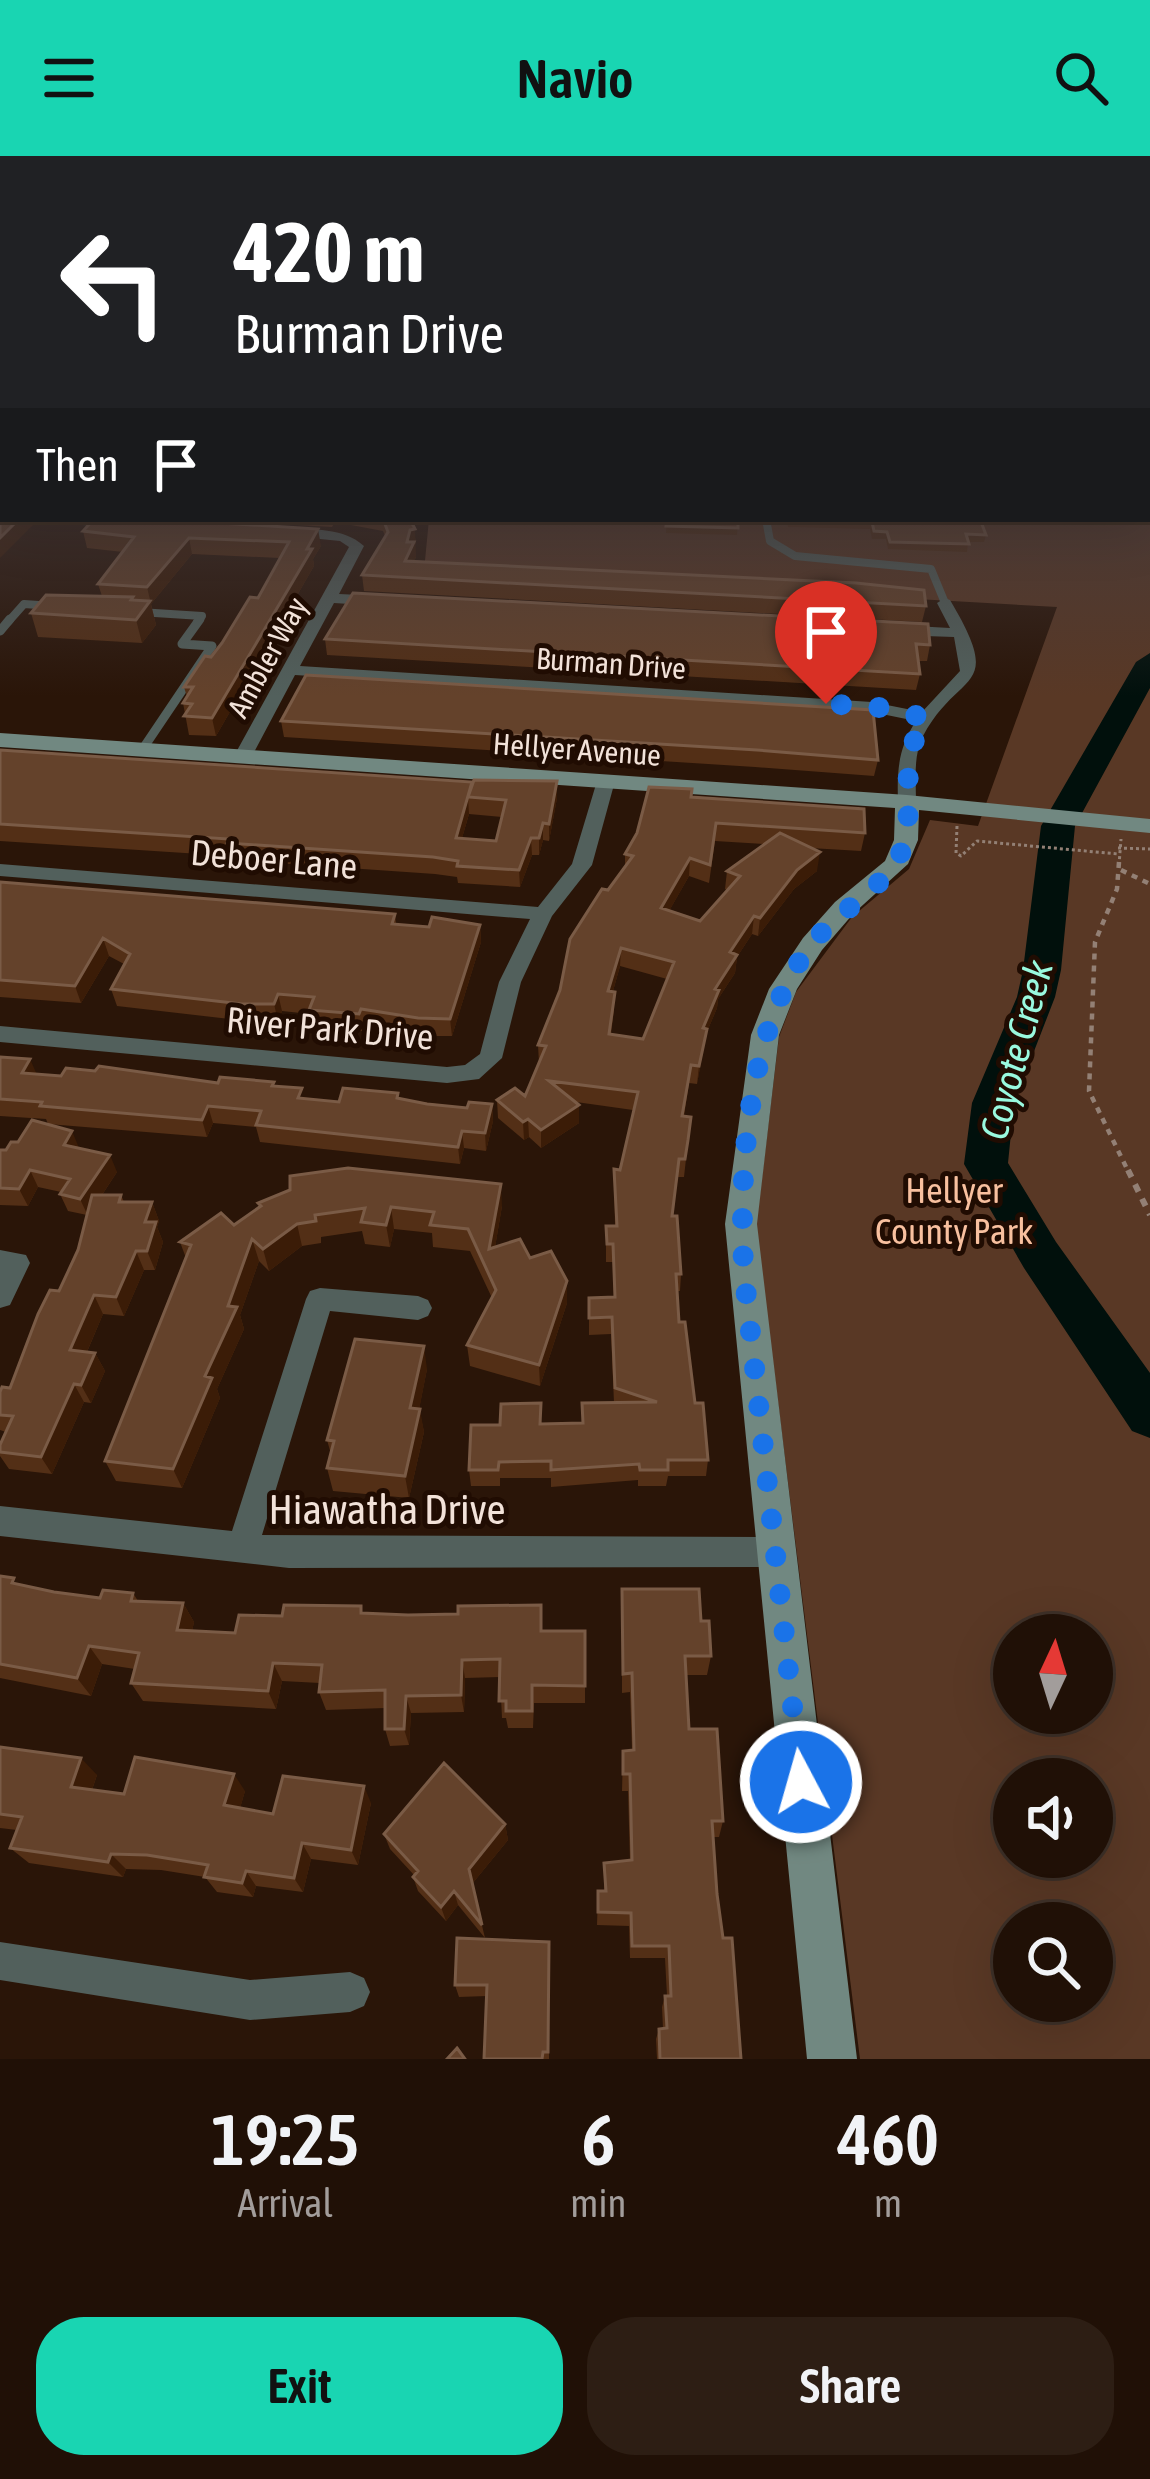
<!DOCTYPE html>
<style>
body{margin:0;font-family:"Asap Condensed",sans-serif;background:#2d1e14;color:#f1f3f6;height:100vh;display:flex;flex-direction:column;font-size:45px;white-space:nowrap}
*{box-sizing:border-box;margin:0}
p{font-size:39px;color:#a29d9b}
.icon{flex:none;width:66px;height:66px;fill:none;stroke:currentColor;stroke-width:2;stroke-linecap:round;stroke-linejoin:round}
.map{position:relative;height:1903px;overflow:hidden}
.details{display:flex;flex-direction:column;background:#201006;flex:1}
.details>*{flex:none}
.top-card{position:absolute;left:0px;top:0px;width:1152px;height:366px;box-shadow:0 12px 48px #0002,0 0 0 3px #3d3028;background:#202124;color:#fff;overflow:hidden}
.needle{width:78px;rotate:4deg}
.buttons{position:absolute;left:993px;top:1458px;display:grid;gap:24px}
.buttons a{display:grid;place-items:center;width:120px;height:120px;border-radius:50%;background:#201006;box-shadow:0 12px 48px #0002,0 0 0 3px #3d3028;font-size:60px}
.pin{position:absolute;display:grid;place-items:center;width:102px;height:102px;color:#fff;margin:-123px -51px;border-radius:50% 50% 50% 0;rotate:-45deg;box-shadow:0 0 12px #0007}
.pin .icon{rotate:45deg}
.me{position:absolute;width:132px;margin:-66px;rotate:354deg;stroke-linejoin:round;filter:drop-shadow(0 0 9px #0008)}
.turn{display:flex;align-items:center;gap:42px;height:252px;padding:0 36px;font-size:54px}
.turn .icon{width:156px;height:156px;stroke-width:2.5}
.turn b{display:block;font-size:84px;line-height:102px}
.then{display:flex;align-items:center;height:114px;padding:0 36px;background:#0003;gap:24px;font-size:45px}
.eta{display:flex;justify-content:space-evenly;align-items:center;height:204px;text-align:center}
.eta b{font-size:72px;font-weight:600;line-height:84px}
.primary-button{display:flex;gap:24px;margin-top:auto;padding:24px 36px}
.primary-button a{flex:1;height:138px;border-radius:48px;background:#19d5b2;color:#111;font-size:48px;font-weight:600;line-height:138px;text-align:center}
.primary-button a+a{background:#2d1e14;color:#f1f3f6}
header{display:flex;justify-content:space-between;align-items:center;height:156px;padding:0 36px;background:#19d5b2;color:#111;font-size:54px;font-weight:600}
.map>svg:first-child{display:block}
</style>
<header><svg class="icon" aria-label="menu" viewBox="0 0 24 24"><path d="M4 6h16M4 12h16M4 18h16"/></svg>Navio<svg class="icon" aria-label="search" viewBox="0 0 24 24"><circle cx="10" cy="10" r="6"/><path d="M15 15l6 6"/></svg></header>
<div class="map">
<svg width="1150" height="1903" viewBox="0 0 1150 1903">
<rect width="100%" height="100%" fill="#2a1508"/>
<path fill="#593825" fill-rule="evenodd" d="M1150,274V1903H860L756,1070L779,881L796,836L852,761L909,713L930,664L978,670L1057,451L424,415L429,363H1149ZM1014,1479H1092V1557H1014ZM1014,1623H1092V1701H1014ZM1014,1767H1092V1845H1014Z"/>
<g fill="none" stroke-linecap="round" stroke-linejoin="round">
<path fill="#01100c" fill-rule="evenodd" d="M1150,497V532L1075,670L1061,814L1055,841L1014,947L1008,1007L1056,1086L1150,1217V1282L1132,1275L1024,1112L964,1008L972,947L1017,841L1023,814L1041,670L1136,506Z"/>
<path stroke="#938075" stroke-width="3" stroke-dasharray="3 3" stroke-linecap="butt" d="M957,670L956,697L961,700L977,685L1118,698
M1118,692L1150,693
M1119,709L1121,683"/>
<path stroke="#938075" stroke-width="4.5" stroke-dasharray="6 6" stroke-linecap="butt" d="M1119,706L1117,733L1095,786L1089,935L1129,1017
M1121,714L1150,728"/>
<path stroke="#938075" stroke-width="6" stroke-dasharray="8 8" stroke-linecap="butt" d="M1128,1014L1150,1059"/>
<path stroke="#52605c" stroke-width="8" d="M766,363L770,385L795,400L931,413L945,447
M139,456L202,460L197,466
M8,466L24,448L53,450"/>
<path stroke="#52605c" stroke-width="9" d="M0,475L10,463
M142,594L212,490L182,488L200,463"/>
<path fill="#52605c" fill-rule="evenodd" d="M3,284V294L0,295V285Z
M37,363H121L127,367L120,371L44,367Z
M286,372C313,374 343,371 364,390L339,438L382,440L390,445L382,450L334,447L300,510L872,546L922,556L960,515L954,481L896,479L888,474L896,469L950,472L937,447L945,442L950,444C1006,538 959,512 923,580C913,600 916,624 916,646L907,652L898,646C897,615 898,592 916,565L872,556L295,519L252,600L243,605L234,600L349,391L340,385L281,379L279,376Z
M606,619L615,625L592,709L552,760L521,826L502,902L479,923L447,927L0,886V870L447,911L465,909L480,898L499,826L530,763L0,720V708L538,751L572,708L597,625Z
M0,1094L26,1099L30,1107L10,1149L0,1152Z
M320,1132L418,1140L428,1144L432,1152L428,1160L418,1164L330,1155L262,1379L775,1381L786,1385L791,1396L786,1407L775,1411L289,1412L0,1380V1350L232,1375L306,1143L310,1135Z
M0,1786L250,1824L350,1816L364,1822L370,1836L364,1850L350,1856L250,1864L0,1824Z"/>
<path fill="#718881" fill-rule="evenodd" d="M0,577L907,639L1150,663V677L919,654L918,684L908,708L853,758L822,794L797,833L779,879L757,1068L857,1903H807L725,1068L751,879L769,833L803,782L835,746L885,705L894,684L895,652L0,591Z"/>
</g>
<path fill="#532f16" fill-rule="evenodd" d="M94,363L321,390L313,403L314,410L216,580L189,579L183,547L187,541L184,531L258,442L280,402L192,398L151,448L156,469L142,487L38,481L31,457L102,440L98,428L123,396L87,392L83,375Z
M196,363H412L416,388H414L416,401L414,405L926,450L922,466L364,435L362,419L385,380L383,375L335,366L332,371Z
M667,363H738L737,379L666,377Z
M787,363H980L986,379L984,386H968L967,396L888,393L886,383H872L870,373L788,371Z
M325,483L930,489L927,505H918L920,518L916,534L327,499Z
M306,519L878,604L874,620L755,611L284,581L281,565Z
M0,594L472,626L557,625V642L549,685L543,684L539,699H532L520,731L458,727L457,721L435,718L232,704L231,700L0,685ZM469,658L502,661L496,685L462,682Z
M691,641L865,677L861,695L810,692L817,715L794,733L758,780L752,778L737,801L735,817L718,843L717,852L706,878L697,928L689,927L684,960L686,1003L684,1021H678L672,1060L681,1118L680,1135H677L679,1166L708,1304L706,1320H668L666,1330H638V1324L551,1331V1322H500V1330H471L469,1314L541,1268L582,1267L614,1247L611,1178L589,1179V1142L614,1141L613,1106H606V1070H615L614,1013L620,1014L633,954L576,946L579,949V967L541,992L529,981L524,984L498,962L497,944L525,940L539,907L538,889L608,734L625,711V698ZM715,685L764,688L727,715L725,733L727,734L700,765L669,755L689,720L709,727ZM620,810L667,823L643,883L611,878L614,854L613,835Z
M0,726L395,758L396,768L429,771L480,769L481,786L452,880H420L364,870L362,875L313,871L310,858L282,855L278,865H247L117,850L111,833L124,808L109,800L81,847L0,841Z
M0,901L36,918L275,930L304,943L339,946L399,943L467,952L492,948L493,965L486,995L464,992L460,1008L260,986L256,971L213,967L207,981L48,968L46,963L0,960Z
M79,992L117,1016L102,1039H121L124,1046H152L159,1065L157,1071L163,1086L155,1114H144L124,1160L103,1158L87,1196L95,1197L105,1215L91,1247L84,1246L52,1318L9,1313L0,1300V1289L6,1276L0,1274V1236L10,1232L59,1135L78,1094L87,1059L68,1055L60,1038L61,1036L38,1031L28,1050L0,1049V994Z
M258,1047L502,1050L495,1091L530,1102L567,1147L540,1230L470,1210L467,1189L492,1142L470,1095L433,1091L432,1077L394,1073L390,1091L365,1088L362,1075L321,1081V1087L302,1090L269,1115L259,1105L240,1159L244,1173L217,1233L220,1242L182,1332L116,1325L105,1305L186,1102L180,1086L234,1069L259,1051Z
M427,1213L419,1253L424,1276L409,1342L333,1335L327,1312L331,1298L327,1284Z
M0,1420L18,1428L54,1436L100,1442L133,1437L138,1445L183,1447L194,1466L192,1475L235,1477L282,1460L364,1457L542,1475H585V1547H534L533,1572H508L506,1562H502L500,1521L465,1522L464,1556L411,1557L409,1589L390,1590L385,1573V1552L326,1554L319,1536L320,1527L282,1525L276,1553L143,1545L131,1527L135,1513L102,1508L91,1540L0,1522Z
M622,1433L701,1465L711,1500L707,1519H686L689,1573L723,1665L719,1681H713L717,1738L741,1903H657L656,1883L659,1873H663L662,1851L665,1840H667L665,1802H630L629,1770L597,1769L598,1735H604V1707L630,1705L628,1635H622L623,1595L632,1594L630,1536L622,1537Z
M0,1591L97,1619L92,1634L124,1638L245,1635L240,1652L273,1658L371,1647L358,1709L311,1703L303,1736L256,1730L253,1741L217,1736L205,1721L161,1714L126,1713L123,1721L29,1707L10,1692L17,1674L0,1672Z
M505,1668L508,1684L472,1728L485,1782L458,1749L446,1765L418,1735L413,1721L414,1719L390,1693L384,1678Z
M549,1786V1903H484L487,1840L459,1841L455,1829Z"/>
<path fill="#3b1c07" d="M19,363H34L35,367L0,402V382Z
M318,373L321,390L313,403L314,410L216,580L212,562Z
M415,373L416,401L407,420L405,405L407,386L410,374Z
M189,382L192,398L151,448L147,431Z
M133,441L139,460L150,445L156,469L142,487L131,444Z
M557,625V642L549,685V668Z
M468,641L469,658L457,699L456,682Z
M543,667V684L539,699V682Z
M531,682L532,699L520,731L519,714Z
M820,696L817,715L794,733L758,780L760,762L797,714Z
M690,702L689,720L660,771L661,752Z
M754,760L752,778L737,801L735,817L718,843L717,852L706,878L697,928L703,872L715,833L730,796Z
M480,769L481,786L452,880L450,863Z
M103,782L109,800L81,847L75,830Z
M621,792L620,810L608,853V835Z
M278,838L282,855L278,865L274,848Z
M30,903L38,921L22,917Z
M492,948L493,965L486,995L485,977Z
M579,949V967L541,992V974Z
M208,950L213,967L207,981L202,964Z
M528,963L529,981L524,984L523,966Z
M72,975L79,992L64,989Z
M462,975L464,992L460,1008L458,991Z
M110,999L117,1016L88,1060L80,1043Z
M30,1014L38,1031L28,1050L19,1033Z
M501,1028L502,1050L491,1115L489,1093Z
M152,1046L159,1065L157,1071L163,1086L155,1114L147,1095L145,1066Z
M391,1051L394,1073L390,1091L386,1069Z
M297,1068L302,1090L269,1115L263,1093Z
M252,1083L259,1105L240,1159L244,1173L217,1233L220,1242L182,1332L173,1313Z
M136,1095L144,1114L124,1160L116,1141Z
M567,1125V1147L540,1230L539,1209Z
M94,1139L103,1158L80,1212L70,1194Z
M424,1190L427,1213L415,1275L410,1252Z
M95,1197L105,1215L91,1247L81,1229Z
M74,1228L84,1246L52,1318L41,1301Z
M420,1253L424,1276L409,1342L405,1320Z
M183,1447L194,1466L188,1493L177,1474Z
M89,1490L102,1508L91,1540L77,1522Z
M462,1504L465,1522L464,1556L461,1539Z
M273,1507L282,1525L276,1553L268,1535Z
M406,1540L411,1557L409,1589L404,1573Z
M81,1602L97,1619L87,1648L71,1631Z
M234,1618L245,1635L236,1666L224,1649Z
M364,1630L371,1647L358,1709L351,1694Z
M505,1668L508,1684L472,1728L469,1713Z
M302,1687L311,1703L303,1736L294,1722Z
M111,1698L126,1713L123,1721L108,1706Z
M246,1715L256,1730L253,1741L242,1727Z
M454,1735L458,1749L446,1765L441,1751Z"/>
<path fill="#64422b" stroke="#7a5b46" stroke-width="3" fill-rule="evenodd" d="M3,295V332H0V298Z
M3,353V363H19L0,382V354Z
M94,363H157L318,373L307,393H312L212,562L184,560L192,548L183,547L193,531H184L205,500L211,501L222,487L250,441L258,442L289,386L189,382L147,431L98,428L134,381L83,375Z
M383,363H410L415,373L410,374L407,386H414L405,405L856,427L924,434L926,450L362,419L388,376Z
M667,363H738V372L666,370Z
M980,363L986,379L966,378L969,388L890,386L887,376L874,375L872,366L789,363Z
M353,437L928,468L930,489L916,488L920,518L325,483Z
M46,439L133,441L131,444L150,445L136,464L31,457Z
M306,519L873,554L878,604L757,594L281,565Z
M0,594L472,626L456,682L496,685L506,644L468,641L474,624L557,625L549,668L543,667L539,682H531L519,714L457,710L458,705L433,701L227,687L229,683L0,668Z
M649,631L692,633L691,641L864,653L865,677L716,667L710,709L690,702L661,752L700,765L740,720L727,715L780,677L820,696L797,714L760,762L754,760L730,796L737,799L715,833L719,834L703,872L707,873L699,910L691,909L682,960L691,961L688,984L685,1003H679L672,1060H677L681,1118H676L679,1166H685L695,1247H703L708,1304H668V1314H640L639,1308L551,1314V1305L499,1306L498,1314H469L471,1269H500L501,1248L541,1247L540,1268L583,1267L582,1247L657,1246L615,1232L612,1161L589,1162V1142L615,1141L613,1088H607L606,1070H617L614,1013L620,1014L638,936L549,925L579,949L541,974L528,963L523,966L497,944L515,932L525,940L546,890L538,889L560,834L570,783L602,733L608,734L633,700L625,698L637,677ZM621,792L674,806L643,883L609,878L615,836L608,835Z
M0,726L395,758L392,768L429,771L432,761L480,769L450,863L418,862L361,853L359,858L309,854L314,841L278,838L274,848H242L111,833L130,798L103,782L75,830L0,824Z
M0,901L30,903L22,917L61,920L66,912L95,915L99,910L218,927L220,921L274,926L272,930L302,932L298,942L339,946L343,932L398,937L397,942L427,948L467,952L469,946L492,948L485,977L462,975L458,991L256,969L261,955L208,950L202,964L40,950L42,946L0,943Z
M32,964L72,975L64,989L110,999L80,1043L60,1038L70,1023L30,1014L19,1033L0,1032V994H6L11,986H18Z
M348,1012L501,1028L489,1093L520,1083L530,1102L551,1095L567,1125L539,1209L467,1189L496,1134L468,1073L430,1069L434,1056L391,1051L386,1069L361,1066L365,1052L315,1059L316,1065L297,1068L263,1093L252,1083L228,1150L237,1151L205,1220L212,1222L173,1313L105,1305L191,1089L180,1086L221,1057L234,1069L261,1050L258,1047L290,1034V1020Z
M92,1039H121L119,1046H152L145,1066H156L147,1095H136L116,1141L94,1139L70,1194L95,1197L81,1229L74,1228L41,1301L0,1296V1289L13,1260L0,1259V1236L2,1231L10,1232L38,1158L50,1134L59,1135L78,1094Z
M355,1183L424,1190L410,1252L420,1253L405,1320L327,1312L334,1285L327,1284Z
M0,1420L14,1422L12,1427L54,1436L100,1442L103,1434L133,1437L131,1445L183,1447L177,1474L235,1477L239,1459L282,1460L284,1449L361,1450V1457L408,1459L458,1458V1450L541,1449V1475H585V1530L532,1529V1555H506V1545H499L500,1503L462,1504L461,1539L406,1540L404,1573H385V1534L319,1536L322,1509L273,1507L268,1535L131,1527L139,1497L89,1490L77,1522L0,1508Z
M622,1433H699L701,1465H709L711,1500H685L689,1573H717L723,1665H712L717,1738L723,1782H732L741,1903H660L659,1873L667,1872L665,1840H671L669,1790H632L631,1757L598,1756V1735H606L604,1707L632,1704L630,1618H623V1595L634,1594L632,1517L623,1518Z
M0,1591L81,1602L71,1631L124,1638L135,1601L234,1618L224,1649L273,1658L283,1620L364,1630L351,1694L302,1687L294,1722L246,1715L242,1727L204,1721L208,1709L147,1699L111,1698L108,1706L10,1692L22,1661L0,1658Z
M444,1607L505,1668L469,1713L482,1769L454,1735L441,1751L413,1721L418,1715L384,1678Z
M457,1782L549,1786L548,1896H543L542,1903H484L487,1829H455Z
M457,1892L465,1903H447Z"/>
<linearGradient id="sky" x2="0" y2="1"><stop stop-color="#170c04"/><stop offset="0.51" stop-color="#443b3d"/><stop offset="1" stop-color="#443b3d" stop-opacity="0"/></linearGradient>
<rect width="1150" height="540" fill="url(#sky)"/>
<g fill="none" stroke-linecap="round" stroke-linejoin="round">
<path stroke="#1a73e8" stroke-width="21" stroke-dasharray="0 37.8" d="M801,1626L744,1118C738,1014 747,867 815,784C836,758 888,727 899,701C921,653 892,608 927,562L872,550L826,548"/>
</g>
<g text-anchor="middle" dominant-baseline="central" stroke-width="10" stroke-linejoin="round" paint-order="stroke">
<g font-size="30" fill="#f2e2d9" stroke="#200c02">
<text transform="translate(267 501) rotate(-61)">Ambler Way</text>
<text transform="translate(611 507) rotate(4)">Burman Drive</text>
<text transform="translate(577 593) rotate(4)">Hellyer Avenue</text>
</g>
<g font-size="36" fill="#f2e2d9" stroke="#200c02">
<text transform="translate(274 703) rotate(5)">Deboer Lane</text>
<text transform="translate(330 872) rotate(5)">River Park Drive</text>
</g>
<g font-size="36" fill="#f8c09f" stroke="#200c02">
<text x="954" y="1034">Hellyer<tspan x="954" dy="41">County Park</tspan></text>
</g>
<g font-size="39" font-style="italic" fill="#99f9df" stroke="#200c02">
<text transform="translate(1016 894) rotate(-75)">Coyote Creek</text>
</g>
<g font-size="42" fill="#f2e2d9" stroke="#200c02">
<text x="387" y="1353">Hiawatha Drive</text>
</g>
</g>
</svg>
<div class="buttons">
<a><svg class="needle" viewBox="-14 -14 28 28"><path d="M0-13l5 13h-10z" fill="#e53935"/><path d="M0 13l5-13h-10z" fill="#a29d9b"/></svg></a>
<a><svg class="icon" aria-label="sound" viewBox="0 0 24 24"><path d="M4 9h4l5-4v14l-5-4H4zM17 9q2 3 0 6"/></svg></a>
<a><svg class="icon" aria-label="search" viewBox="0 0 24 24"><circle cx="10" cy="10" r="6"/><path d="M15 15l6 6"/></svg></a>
</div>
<div class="pin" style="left:826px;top:548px;background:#d93025"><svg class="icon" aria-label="arrive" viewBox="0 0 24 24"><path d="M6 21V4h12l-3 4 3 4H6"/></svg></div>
<svg class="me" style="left:801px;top:1626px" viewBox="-20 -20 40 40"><circle r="17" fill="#1a73e8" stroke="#fff" stroke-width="3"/><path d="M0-11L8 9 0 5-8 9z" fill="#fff"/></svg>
<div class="top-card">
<div class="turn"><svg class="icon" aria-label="left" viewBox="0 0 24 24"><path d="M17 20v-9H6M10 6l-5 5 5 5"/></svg><div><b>420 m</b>Burman Drive</div></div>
<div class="then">Then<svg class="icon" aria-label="arrive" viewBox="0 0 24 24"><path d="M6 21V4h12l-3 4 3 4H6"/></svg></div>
</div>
</div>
<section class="details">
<div class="eta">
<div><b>19:25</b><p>Arrival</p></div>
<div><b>6</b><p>min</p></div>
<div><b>460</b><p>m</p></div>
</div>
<div class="primary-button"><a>Exit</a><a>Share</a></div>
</section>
